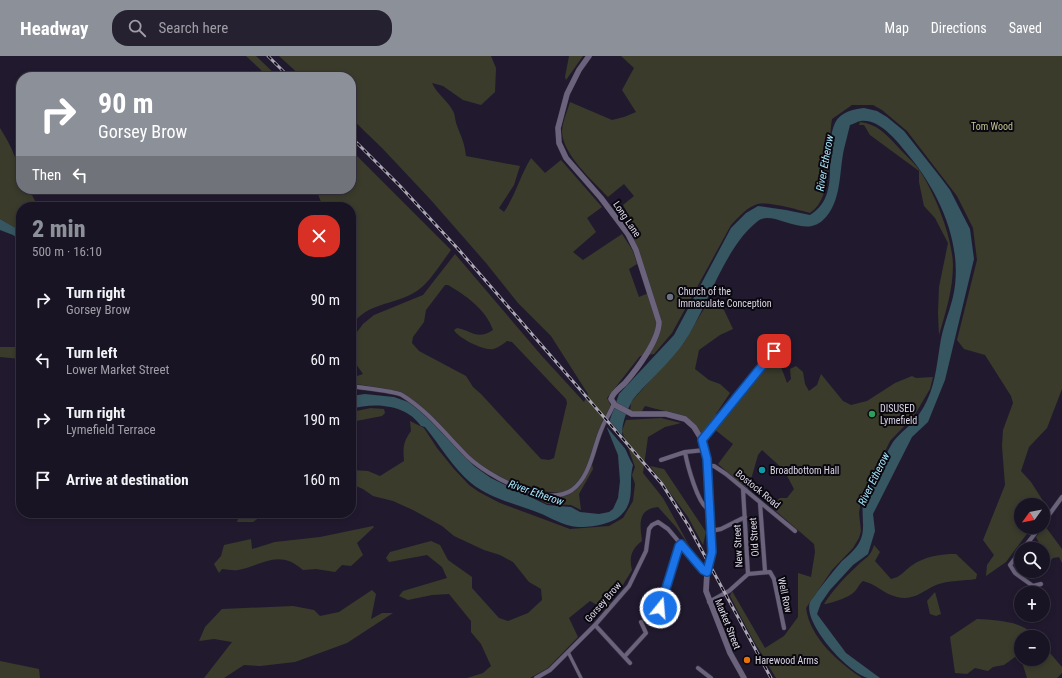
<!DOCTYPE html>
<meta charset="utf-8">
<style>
body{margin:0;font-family:"Roboto Condensed",sans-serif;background:#262130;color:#f1f3f6;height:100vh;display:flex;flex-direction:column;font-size:15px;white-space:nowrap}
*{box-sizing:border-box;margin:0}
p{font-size:13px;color:#9f9ea6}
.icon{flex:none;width:22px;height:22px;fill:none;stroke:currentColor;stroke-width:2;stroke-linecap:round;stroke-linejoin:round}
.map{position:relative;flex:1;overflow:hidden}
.drawer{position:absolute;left:16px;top:146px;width:340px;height:316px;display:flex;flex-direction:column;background:#191423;border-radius:16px;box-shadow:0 2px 6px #0003,0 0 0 1px #373341}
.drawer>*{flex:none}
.banner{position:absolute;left:16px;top:16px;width:340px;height:122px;border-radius:16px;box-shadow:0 2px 6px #0003,0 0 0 1px #373341;background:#8c9099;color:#fff;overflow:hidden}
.needle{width:26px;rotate:237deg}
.buttons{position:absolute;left:1014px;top:442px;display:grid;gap:8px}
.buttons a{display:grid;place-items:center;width:36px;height:36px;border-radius:50%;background:#191423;box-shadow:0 2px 6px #0003,0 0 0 1px #373341;font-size:20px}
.pin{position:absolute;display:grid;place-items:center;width:34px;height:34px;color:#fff;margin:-17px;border-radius:8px;box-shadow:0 2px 6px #0006}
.me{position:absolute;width:44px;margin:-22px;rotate:17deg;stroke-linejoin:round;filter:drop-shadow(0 0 3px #0008)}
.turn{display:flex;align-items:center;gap:14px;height:84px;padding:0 16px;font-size:18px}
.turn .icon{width:52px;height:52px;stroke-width:2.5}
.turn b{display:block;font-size:28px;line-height:34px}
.then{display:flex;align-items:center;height:38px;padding:0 16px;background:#0003;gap:8px;font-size:15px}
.round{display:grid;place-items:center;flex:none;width:42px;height:42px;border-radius:16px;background:#262130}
.head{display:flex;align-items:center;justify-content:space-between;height:68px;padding:0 16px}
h1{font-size:24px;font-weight:800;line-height:30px;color:#8c9099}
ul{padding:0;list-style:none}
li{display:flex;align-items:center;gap:12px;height:60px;padding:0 16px}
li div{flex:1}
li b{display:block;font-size:15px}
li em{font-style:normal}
header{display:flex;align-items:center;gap:24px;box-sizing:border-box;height:56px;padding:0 20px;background:#8c9099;color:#fff}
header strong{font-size:19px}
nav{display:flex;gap:22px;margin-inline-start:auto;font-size:14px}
.search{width:280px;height:36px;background:#262130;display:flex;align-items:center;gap:10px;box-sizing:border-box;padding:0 14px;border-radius:16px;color:#9f9ea6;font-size:15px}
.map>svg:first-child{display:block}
</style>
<header>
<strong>Headway</strong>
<div class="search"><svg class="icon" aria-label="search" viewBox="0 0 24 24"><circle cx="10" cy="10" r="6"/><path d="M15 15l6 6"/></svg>Search here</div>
<nav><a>Map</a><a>Directions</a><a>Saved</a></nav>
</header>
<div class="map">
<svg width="1062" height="622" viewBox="0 0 1062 622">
<rect width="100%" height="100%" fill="#211a2f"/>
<path fill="#3a3b2b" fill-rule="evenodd" d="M246,0H256L278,21H265L261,14Z
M279,0H491L496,12L495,36L481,49L463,44L443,30L432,27C437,38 447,44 453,55C455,58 455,63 456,67C461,81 464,84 466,100L520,110L514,129L499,152L504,156C516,138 520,120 531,102L545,117L561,104L602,151L587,162L596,176L573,196L583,204L622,178L633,195L637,208L629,213L639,241L651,236L634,183L622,163L628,158L623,149L634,140L624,128L608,141C593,125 563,99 562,76C562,67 567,56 570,46L612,64L624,61L636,56L622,34L634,12L621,0H1062V333L1047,372L1029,391L1021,415L1031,426L1047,451L1043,457V449H1021V471H1032L1006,506L986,520L987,509L994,499L983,484L1005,429L1002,390L1003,374L1013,347L1011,340L985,299L964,293L957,284L977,204L973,172L957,140L907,75L882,54L873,49H852L832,63C827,89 835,141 810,157C798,154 765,144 755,149C745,153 738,162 731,169L672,277L654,298L640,300L607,342L611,350L602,366L591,403L593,413L579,438L581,454L571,449L547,448L527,437L551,441L559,437L525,433L487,415L469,400L437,365L401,336L351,327V322L363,318L351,301V284L363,268L374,259L423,239L455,198L541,299L584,346L588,338L551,280L518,247L486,207L430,143L382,92L351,62V21H302ZM445,229H448C465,239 486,253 493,274C477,285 471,274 457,272L454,274C458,282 484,295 493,293C498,292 503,288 507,285L512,286L566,343L567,347L554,402L549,404L541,403L481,338L473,331L466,320L419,295L412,287L413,281L424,266L426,254Z
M569,0H583L566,24L565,21Z
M860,66C877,68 886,78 897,90C904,98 914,106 920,115C935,138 952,180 953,208C953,234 946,255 939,279L938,257L939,231L948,187L935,162L924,150L919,126V115L870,79L864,69H859Z
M0,72C12,91 21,110 21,133H29L38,151H21V175L0,163Z
M351,94L451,194C442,206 433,221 422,231C401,250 366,244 351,271V151H323L316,133H351Z
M708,246L724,254L733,273L720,279L699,294L695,313L709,324L720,328L730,337L716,358L718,361L703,379C686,354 671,358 645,350L642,355L630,356L631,346L683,288Z
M0,291H21V303L0,301Z
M774,299L780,308L787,327L791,323L790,313L796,310L803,316L805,328L809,335L817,329L821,318L843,345L851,349L867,345L895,327L912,320L916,322L933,321L930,333L914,360L890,385L861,445L859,457L861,475L859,482L853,492L832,514L806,552C810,582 838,606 862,622H776L752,582L730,540L732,535L765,592L784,580L798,561V517L811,521L815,496L814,488L770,450L780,442H787L794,433L784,414L762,394L758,399L748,434L718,408L733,388L714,373Z
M371,352L384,353L385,357L382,360L351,366V356Z
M661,362L681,367L665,371L648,381L643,417L663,442L690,491L676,471L658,451C637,453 640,469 642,485C631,493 629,502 632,514L621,532L604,553L590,545L569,562L578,581L548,612L530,622H467L483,617L491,610L481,588L471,576V565L449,538L432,539L408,544L399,540L403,535L447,522L442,511L427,499L389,506L386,502L390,496L431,485L440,489L448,504L472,521V532L499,562L508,565L528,557L542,544L541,533L529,526L513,506L500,499L484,494L454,480L442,470L413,454L393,445L373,440L363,433L351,428V414L368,415L380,420L404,405C403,392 403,386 411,375L410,365L424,372L437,392L454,413L469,429L479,436L500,447L570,473L609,470L623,462L633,445L635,428L632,419L635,411L622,375L626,364Z
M650,410L664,413L706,476L703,489L688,461Z
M240,457H266L253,466H237Z
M373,470L374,471L357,487L363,499L351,510L342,509L335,516L316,513L303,514C278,492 262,510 238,514C233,515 227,513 222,513L219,517L214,508L221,500L224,489L251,483L252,493L275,486L320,481Z
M1045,470L1062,493V507L1059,501L1053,502L1049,506L1036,481Z
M874,489L880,496L875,505L891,523C901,521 903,516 911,510C925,500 941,498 956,498L977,518L976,523C964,525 948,524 936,529C922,535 915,545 897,541C884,538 876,528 863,525C858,529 858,533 853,537C849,541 830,548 824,548C833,534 844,522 857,510C866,501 870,502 874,489Z
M372,534L376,538L371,563L382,557H393L347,587L295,606L260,610L244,609L224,622H204L232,586L214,583L199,585L205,571L222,553L293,550L314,554L320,560L339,556Z
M935,536L941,558L936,560L930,558L927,545Z
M977,563C997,564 1023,565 1036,581H1021V603L1019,598L1004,609L993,611L988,615L975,612L967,618L955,617L950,581Z
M1043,589L1062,611V617L1057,622H1027L1021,603H1043Z
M0,605L39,613L40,622H0Z"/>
<path fill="#365661" d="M864,52L877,55L887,61L904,75L941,122L950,134L970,173L974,203L945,324L928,366L912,381L873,458L875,475L868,498L853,509L830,534L821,547L817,558L846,597L880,622C876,622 871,622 868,622C849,618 802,567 810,546C812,543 815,539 817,536C825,526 833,515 842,505C849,499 856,493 860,485C866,473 861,459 863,446C873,427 882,404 893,386C900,376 911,370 918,360C936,335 936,311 941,283C944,267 951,252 954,236C963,185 937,132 905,95C895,83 879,63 861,65C858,65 854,68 850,69C848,77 846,85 844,93C839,115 842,147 823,164C803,183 773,153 758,165C723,192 708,252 683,288C671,304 656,319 642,333C639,337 633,342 631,347C618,373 620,385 633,409C628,426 636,444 622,458C613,469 584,473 571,470C558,467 546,459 534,455C512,447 490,442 471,427C452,411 440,389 425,371L421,370C406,348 374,346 351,353V340L365,338L394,341L414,348L434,366L474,410L491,422L547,449L571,451L580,456L599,458L609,456L613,453L618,442L620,425L618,399L607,372L619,338L674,279L731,172L746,157L758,150L786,154L810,159C843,139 822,96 835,67C840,56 854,53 864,52Z
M0,163L21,175V185L13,179L0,174Z"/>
<path fill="#211a2f" d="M608,363L623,380L628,396L606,370Z"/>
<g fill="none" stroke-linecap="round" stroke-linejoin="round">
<g stroke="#393344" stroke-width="4">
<path id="pedestrian" d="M568,596L581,622"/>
</g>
<g stroke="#393344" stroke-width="5">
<path id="minor" d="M351,330C362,332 394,335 402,339C428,355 446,379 468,401C488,420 546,452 572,434C591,420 593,392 602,372C605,364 611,356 614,347
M702,384L739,340L752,320L787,282
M685,396C687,407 698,451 710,454
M661,404L685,396L705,394
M707,410H714L726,418L795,475
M743,433L748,518
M760,447L765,515
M1043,467L1062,441
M711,475L721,473L745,461
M1023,493L1040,471
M1021,495L1010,509L1015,517L1033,530L1041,528
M709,546L729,535L748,518L770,516L774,523L784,572
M660,552L681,488
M595,569L630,607
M625,600L646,577L641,566
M698,612L711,622
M536,622L550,614L595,569L629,530L646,495L649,473L652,469L658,466L668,473L703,514L707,517"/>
</g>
<g stroke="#393344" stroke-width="6">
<path id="tertiary" d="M589,0L579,14L567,38L558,72L559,87L566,102L601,142L628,178L636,194L659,266C659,284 637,313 625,327C620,332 613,336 611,343L615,349L632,358H666L685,363L694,371L702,384L707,403L712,495L707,517L706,535L730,597L744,622"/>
</g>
<use href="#pedestrian" stroke="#6b637c" stroke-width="3"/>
<use href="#minor" stroke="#6b637c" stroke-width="4"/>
<use href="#tertiary" stroke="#6b637c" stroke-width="5.5"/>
<g stroke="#aba7b7" stroke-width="3">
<path id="rail" d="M268,0L289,21
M351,81L400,130L459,194L662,428L688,469L771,622"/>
</g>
<use href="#rail" stroke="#0a070f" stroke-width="1.5" stroke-dasharray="4.5" stroke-linecap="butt"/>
</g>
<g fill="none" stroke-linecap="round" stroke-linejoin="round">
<g stroke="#114b97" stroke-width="10">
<path id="route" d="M660,552L679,490L681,488L703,514L707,516L712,496L707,403L702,384L774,295"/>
</g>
<use href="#route" stroke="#1a73e8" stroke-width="7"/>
</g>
<circle fill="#6b7280" stroke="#0a070f" stroke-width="1.5" cx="670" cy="241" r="4"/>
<circle fill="#2e9e5b" stroke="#0a070f" stroke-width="1.5" cx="872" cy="358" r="4"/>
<circle fill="#0f9aa8" stroke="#0a070f" stroke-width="1.5" cx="762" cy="414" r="4"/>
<circle fill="#e8710a" stroke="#0a070f" stroke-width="1.5" cx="747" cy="604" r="4"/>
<g text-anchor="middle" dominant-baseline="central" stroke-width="4" stroke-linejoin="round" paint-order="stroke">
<g font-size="10" fill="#c2c58f" stroke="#0a070f">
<text x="992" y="70">Tom Wood</text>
</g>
<g font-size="10" fill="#dbd7e6" stroke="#0a070f">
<text transform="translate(627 163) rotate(56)">Long Lane</text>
<text transform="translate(758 433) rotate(39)">Bostock Road</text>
<text transform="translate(754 481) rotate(-94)">Old Street</text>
<text transform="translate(738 490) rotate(-93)">New Street</text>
<text transform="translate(785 539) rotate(78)">Well Row</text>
<text transform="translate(603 546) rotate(-49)">Gorsey Brow</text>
<text transform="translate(728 568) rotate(68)">Market Street</text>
</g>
<g font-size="10" fill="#dbd7e6" stroke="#0a070f" text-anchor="start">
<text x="678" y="235">Church of the<tspan x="678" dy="12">Immaculate Conception</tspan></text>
<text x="880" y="352">DISUSED<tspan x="880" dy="12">Lymefield</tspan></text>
<text x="770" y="414">Broadbottom Hall</text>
<text x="755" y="604">Harewood Arms</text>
</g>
<g font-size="11" font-style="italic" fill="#a5e6fc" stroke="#0a070f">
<text transform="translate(825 107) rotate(-80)">River Etherow</text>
<text transform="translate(874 423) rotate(-64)">River Etherow</text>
<text transform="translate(536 437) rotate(19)">River Etherow</text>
</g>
</g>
</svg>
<div class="buttons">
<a><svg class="needle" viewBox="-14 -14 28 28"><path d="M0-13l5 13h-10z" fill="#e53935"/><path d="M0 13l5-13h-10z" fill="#9f9ea6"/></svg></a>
<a><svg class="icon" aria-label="search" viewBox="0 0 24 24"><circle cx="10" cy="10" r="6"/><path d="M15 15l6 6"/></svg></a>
<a>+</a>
<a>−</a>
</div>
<div class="pin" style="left:774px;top:295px;background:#d93025"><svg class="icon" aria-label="arrive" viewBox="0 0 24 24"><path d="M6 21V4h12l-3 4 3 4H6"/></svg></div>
<svg class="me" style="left:660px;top:552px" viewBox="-20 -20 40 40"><circle r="17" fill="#1a73e8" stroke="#fff" stroke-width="3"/><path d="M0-11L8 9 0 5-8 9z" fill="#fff"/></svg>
<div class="banner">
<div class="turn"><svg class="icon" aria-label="right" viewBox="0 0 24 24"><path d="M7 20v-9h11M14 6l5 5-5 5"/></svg><div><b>90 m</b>Gorsey Brow</div></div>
<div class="then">Then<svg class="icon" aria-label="left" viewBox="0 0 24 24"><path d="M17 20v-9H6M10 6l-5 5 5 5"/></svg></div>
</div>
<section class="drawer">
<div class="head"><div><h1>2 min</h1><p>500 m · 16:10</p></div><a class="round" style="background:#d93025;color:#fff"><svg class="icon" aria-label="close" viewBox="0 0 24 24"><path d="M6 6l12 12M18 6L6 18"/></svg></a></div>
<ul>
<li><svg class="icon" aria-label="right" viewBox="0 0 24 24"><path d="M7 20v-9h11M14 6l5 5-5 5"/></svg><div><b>Turn right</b><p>Gorsey Brow</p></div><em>90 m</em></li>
<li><svg class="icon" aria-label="left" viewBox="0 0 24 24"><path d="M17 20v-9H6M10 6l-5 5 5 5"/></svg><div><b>Turn left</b><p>Lower Market Street</p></div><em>60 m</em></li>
<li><svg class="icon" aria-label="right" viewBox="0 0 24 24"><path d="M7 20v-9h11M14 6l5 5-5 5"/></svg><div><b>Turn right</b><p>Lymefield Terrace</p></div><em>190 m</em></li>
<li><svg class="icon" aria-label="arrive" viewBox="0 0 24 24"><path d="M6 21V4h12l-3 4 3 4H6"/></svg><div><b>Arrive at destination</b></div><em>160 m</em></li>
</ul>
</section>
</div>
